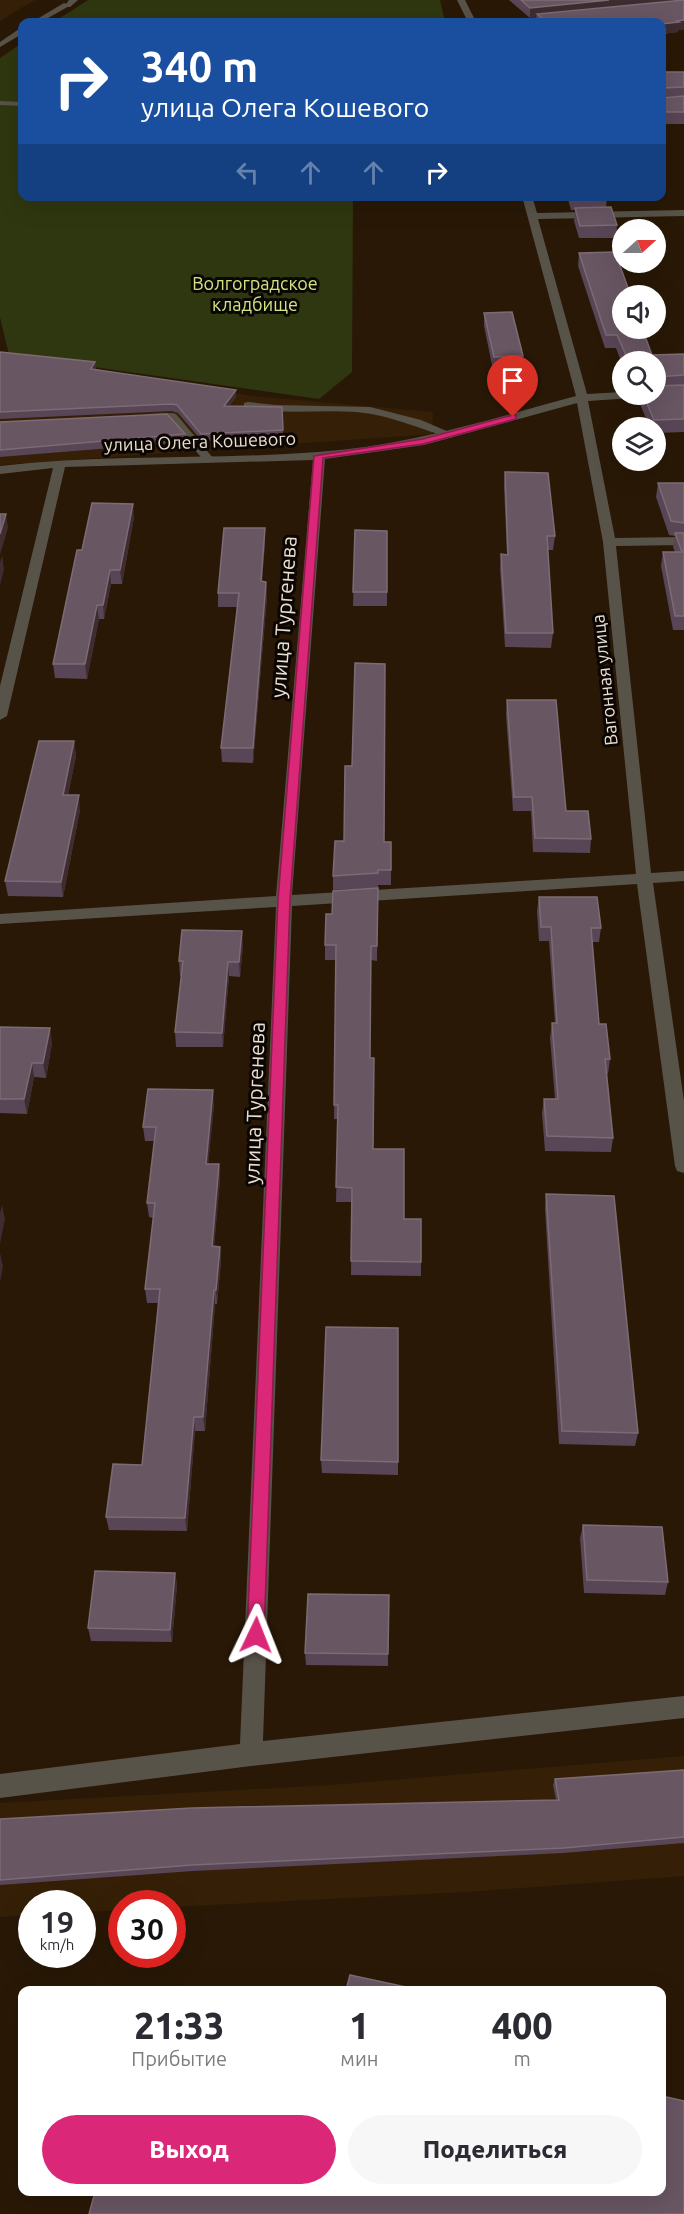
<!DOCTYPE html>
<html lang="ru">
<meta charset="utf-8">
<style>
body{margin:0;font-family:Ubuntu,sans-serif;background:#f7f7f7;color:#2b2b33;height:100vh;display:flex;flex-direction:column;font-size:22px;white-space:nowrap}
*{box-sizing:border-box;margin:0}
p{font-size:20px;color:#7c7c81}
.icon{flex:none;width:33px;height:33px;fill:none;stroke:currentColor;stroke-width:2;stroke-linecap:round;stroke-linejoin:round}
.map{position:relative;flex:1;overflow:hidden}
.panel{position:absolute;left:18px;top:1986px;width:648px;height:210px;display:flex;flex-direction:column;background:#fff;border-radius:12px;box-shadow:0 6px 24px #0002}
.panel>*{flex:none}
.guide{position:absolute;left:18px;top:18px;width:648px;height:183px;border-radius:12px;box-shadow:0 6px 24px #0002;background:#1a4fa0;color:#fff;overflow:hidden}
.needle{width:39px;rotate:69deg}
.tools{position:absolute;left:612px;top:219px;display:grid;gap:12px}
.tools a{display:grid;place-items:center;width:54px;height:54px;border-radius:50%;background:#fff;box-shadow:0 6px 24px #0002;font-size:30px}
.speed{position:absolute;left:18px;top:1890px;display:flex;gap:12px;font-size:30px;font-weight:700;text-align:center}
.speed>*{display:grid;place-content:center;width:78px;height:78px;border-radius:50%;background:#fff;box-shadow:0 6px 24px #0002;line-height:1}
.speed small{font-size:15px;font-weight:400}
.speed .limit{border:9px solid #d22;background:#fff;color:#111}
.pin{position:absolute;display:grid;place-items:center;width:51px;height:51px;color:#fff;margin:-62px -26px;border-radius:50% 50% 50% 0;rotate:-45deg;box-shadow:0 0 6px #0007}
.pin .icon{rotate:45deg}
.me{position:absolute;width:66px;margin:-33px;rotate:2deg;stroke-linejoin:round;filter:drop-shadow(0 0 4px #0008)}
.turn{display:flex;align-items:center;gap:21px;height:126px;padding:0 24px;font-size:27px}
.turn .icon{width:78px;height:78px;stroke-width:2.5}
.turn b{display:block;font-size:42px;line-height:51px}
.lanes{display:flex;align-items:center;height:57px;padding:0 24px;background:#0003;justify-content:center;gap:30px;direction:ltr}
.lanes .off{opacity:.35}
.eta{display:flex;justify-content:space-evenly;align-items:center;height:102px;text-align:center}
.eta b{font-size:36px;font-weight:800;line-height:42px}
.button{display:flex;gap:12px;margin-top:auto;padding:12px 24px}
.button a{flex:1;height:69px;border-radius:36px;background:#db2777;color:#fff;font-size:24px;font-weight:800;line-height:69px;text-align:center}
.button a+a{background:#f7f7f7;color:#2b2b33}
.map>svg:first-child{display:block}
</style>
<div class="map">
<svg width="684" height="2214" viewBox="0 0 684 2214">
<rect width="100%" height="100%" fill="#291806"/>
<path fill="#352007" d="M0,0H35L0,21Z
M0,353L252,396L433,412L432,434L0,465Z
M684,1756V1876L466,1892L173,1907L172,1904H122L121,1910L83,1912L82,1904H32L31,1915L0,1917V1803L331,1785Z"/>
<path fill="#2f3710" d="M88,0H440L445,22H54Z
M22,43V196L353,197L352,372L319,399L9,355L0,317V58Z"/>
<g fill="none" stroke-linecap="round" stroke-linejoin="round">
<path fill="#585349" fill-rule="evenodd" d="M64,3L71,5L41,22H32Z
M19,29H22V34L0,47V42Z
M0,101L22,102V106L0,105Z
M248,402L276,405L370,407L421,420L456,435L451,438C419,429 391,415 356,412C319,409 281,416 244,407V403Z
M172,413L176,414L213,458V462H205L169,419L148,420L143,417L148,414Z"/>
<path fill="#585349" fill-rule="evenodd" d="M69,0H78L70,7H64Z
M457,0H465L476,22H468Z
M562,17L559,21L518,22L522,20Z
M522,196H532L537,213L684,210V216L538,219L587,394L622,392V394H652L647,397L588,401L615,538L684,537V545L616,546L651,873L684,871V881L653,883L684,1101V1173L677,1171L675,1166L637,884L292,906L263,1741L684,1696V1718L251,1766L0,1798V1774L240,1744L276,907L0,924V914L276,896L313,460L65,467L7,716L0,720V686L53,468L0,474V466C106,454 212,460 318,452C406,446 491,419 576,396ZM577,403L603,542L636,874L292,895L325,459L424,445Z"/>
</g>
<path fill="#584555" d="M509,0H684L678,32L662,34V22H536V18H530Z
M662,72H684V124H662Z
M567,196H607L606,208L617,225L616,238H579L574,221L575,210H571Z
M579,253L652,355L684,354V432L656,433V428H650L638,399V394H656V362H622V364L616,348H605L578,266Z
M484,313L523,356L522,370H493L484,326Z
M0,352L95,362L96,369L236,397L229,406L282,407L283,437L202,441L178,413L172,411L0,419Z
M0,422L185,434V442L0,457Z
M505,472L555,536L553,550H548L553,633L551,648L505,647L500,568L501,554L507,555L504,486Z
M658,483H684V630H673L661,566L663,552H675L673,547L675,536L669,535L656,497Z
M134,517L122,584H111L104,619H99L87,679L55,678L53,664L82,550Z
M265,528V542L262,581L266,582L267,596L253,763L222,762L221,748L237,607H218V593Z
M355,530L387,531V606H353Z
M507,700L566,811L591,839L590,853L533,852L531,811H513L506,714Z
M74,741L76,756L68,795L80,810L63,897L8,896L5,881Z
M384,842H391V885H378V888L333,890V876Z
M378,888L377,961L371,960L370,1058L373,1149L421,1262V1276L351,1275L352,1202H336L338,1119H334L336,960H325V945L332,914Z
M539,897L601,928L599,942H592L599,1024L610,1059L608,1074H607L613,1138L611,1152L545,1151L542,1113L544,1099H555L550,1038L552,1023H555L549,941H539L537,911Z
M243,945L240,977L229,976L223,1047H176L175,1032L181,976H180L179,961Z
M0,1027L52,1043L46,1078L34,1077L27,1114L0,1113Z
M214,1105L208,1164H219L220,1179L214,1246L220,1247L221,1261L217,1304H215L205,1431H195L187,1531L109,1530L106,1517L142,1465L158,1303H147L145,1289L153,1218L149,1217L147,1203L155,1141H145L143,1127Z
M546,1194L638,1433L635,1446L559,1444L545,1208Z
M321,1460L398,1462V1475L322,1473Z
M583,1525L668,1582L665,1595L584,1593L580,1538Z
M175,1573L177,1585L172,1642L91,1641L88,1628Z
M305,1653L388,1654V1666L306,1665Z
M684,1770V1843L563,1853L193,1871L0,1885V1819L556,1800L553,1785L555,1779Z"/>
<path fill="#3f2c30" d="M609,0H684L537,14L536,18H530V8Z
M684,20V30H678V32L662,34V24L677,21Z
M95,362L96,369H91Z
M236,390V397L224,413V406Z
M133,504L134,517L122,584L120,570Z
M6,514L8,528L0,555V534Z
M265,528V542L261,595V581Z
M2,555L4,569L0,585V563Z
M110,570L111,584L104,619L103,605Z
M266,582L267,596L253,763V748Z
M97,605L99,619L87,679L85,664Z
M74,741L76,756L65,810L63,795Z
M79,795L80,810L63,897L61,882Z
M242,931L243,945L240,977L239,962Z
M228,962L229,976L223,1047L222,1033Z
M50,1028L52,1043L46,1078L43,1063Z
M32,1063L34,1077L27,1114L24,1099Z
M213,1090L214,1105L207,1178L206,1164Z
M219,1164L220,1179L213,1260L212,1246Z
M2,1205L5,1219L0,1244V1213Z
M220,1247L221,1261L217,1304L216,1290Z
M0,1253L3,1266L0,1282Z
M214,1290L215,1304L205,1431L203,1417Z
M194,1417L195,1431L187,1531L185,1518Z
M175,1573L177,1585L172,1642L170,1630Z"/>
<path fill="#685663" stroke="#7c6b74" stroke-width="1.5" d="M521,0H609L530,8Z
M684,0V20L677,21L679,22L662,24V22H546L537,14Z
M662,72H684V87L662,88L663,98L684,96V112H662Z
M572,196H607V197L572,198Z
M611,207L617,225L580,226L575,208Z
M615,252L631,296H622V328H642L652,355L684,354V375L656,377V362H629L617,335H606L579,253Z
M512,312L523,356L494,357L484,313Z
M0,352L95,362L91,369L236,390L224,406L282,407L283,430L201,434L177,405L171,404L0,412Z
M684,385V419L654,420L643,394H656V386Z
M167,414L185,434L0,450V422Z
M505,472L548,473L555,536H547L553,633H506L501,554L508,555Z
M658,483H684V523L671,521Z
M92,503L133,504L120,570H110L103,605H97L85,664H53L77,550H82Z
M0,514H6L0,534Z
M224,528H265L261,581L266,582L253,748H221L239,593H218Z
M355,530L387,531V592H353Z
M675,533H684V616H675L663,552H682Z
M355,663L385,664L384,842H391V870H378V873L333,876L335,841H344L345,766H352Z
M507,700H556L566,811H588L591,839L535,838L532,797H514Z
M39,741H74L63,795H79L61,882L5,881Z
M378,888L377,946H371L370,1058H374L373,1149H404V1219H421V1262L351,1261L352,1188L336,1187L338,1105H334L336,945H325L326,914H332L333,891Z
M539,897H597L601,928H591L599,1024H606L610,1059H605L613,1138L547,1136L544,1099H558L552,1023H557L551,927H541Z
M182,930L242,931L239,962H228L222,1033L175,1032L183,961H179Z
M0,1027L50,1028L43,1063H32L24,1099H0Z
M148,1089L213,1090L206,1164H219L212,1246L220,1247L216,1290H214L203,1417H194L185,1518L106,1517L113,1464L142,1465L160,1289H145L155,1203H147L156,1127H143Z
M546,1194L614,1196L638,1433L562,1431Z
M326,1327L398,1328V1462L321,1460Z
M583,1525L662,1527L668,1582L587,1580Z
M95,1571L175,1573L170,1630L88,1628Z
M308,1594L389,1595L388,1654L305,1653Z
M684,1770V1837L564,1848L192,1865L0,1880V1819L192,1808L559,1800L555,1779Z
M350,1975L420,1990H346Z
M294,1988L305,1990H293Z
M662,2096L684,2101V2214H89L95,2192H662Z"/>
<path fill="#db2777" stroke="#8e194d" stroke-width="1.5" d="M513,415H516V419L423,444L323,458L290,900L264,1635L262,1641L256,1643L250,1641L247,1635L278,900L314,456L423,439Z"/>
<g text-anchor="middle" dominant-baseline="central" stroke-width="6" stroke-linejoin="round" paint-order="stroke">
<g font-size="18" fill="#cee684" stroke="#0c0602">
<text x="255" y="283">Волгоградское<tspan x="255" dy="21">кладбище</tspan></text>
</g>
<g font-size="18" fill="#e9ded2" stroke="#0c0602">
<text transform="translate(200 441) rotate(-2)">улица Олега Кошевого</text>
<text transform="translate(604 680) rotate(-96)">Вагонная улица</text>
</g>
<g font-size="21" fill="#e9ded2" stroke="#0c0602">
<text transform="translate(283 617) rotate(-86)">улица Тургенева</text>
<text transform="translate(254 1103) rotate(-88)">улица Тургенева</text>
</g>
</g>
</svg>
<div class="tools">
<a><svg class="needle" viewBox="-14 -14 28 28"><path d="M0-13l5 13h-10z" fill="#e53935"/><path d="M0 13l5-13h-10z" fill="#7c7c81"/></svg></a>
<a><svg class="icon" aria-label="sound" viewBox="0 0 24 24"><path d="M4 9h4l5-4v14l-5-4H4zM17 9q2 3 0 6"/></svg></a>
<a><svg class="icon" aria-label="search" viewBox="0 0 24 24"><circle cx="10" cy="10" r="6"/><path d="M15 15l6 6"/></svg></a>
<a><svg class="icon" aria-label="layers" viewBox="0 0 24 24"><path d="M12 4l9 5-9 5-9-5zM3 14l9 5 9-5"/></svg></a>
</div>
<div class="speed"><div>19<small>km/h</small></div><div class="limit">30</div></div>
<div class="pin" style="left:513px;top:417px;background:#d93025"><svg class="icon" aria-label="arrive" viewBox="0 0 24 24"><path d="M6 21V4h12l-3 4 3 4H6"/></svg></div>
<svg class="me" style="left:256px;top:1635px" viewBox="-20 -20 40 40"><path d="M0-17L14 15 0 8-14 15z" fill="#db2777" stroke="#fff" stroke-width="4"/></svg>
<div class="guide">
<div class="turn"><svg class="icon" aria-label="right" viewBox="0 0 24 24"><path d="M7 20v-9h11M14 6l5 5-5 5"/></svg><div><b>340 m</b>улица Олега Кошевого</div></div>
<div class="lanes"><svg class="icon off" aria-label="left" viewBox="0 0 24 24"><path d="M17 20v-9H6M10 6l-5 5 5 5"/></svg><svg class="icon off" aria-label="ahead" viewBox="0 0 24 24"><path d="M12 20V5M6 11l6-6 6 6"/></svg><svg class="icon off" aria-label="ahead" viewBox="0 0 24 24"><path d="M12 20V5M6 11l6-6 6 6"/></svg><svg class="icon" aria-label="right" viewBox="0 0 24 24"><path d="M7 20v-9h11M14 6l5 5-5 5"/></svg></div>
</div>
<section class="panel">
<div class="eta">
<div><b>21:33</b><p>Прибытие</p></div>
<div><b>1</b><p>мин</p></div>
<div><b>400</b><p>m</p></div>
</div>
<div class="button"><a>Выход</a><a>Поделиться</a></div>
</section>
</div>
